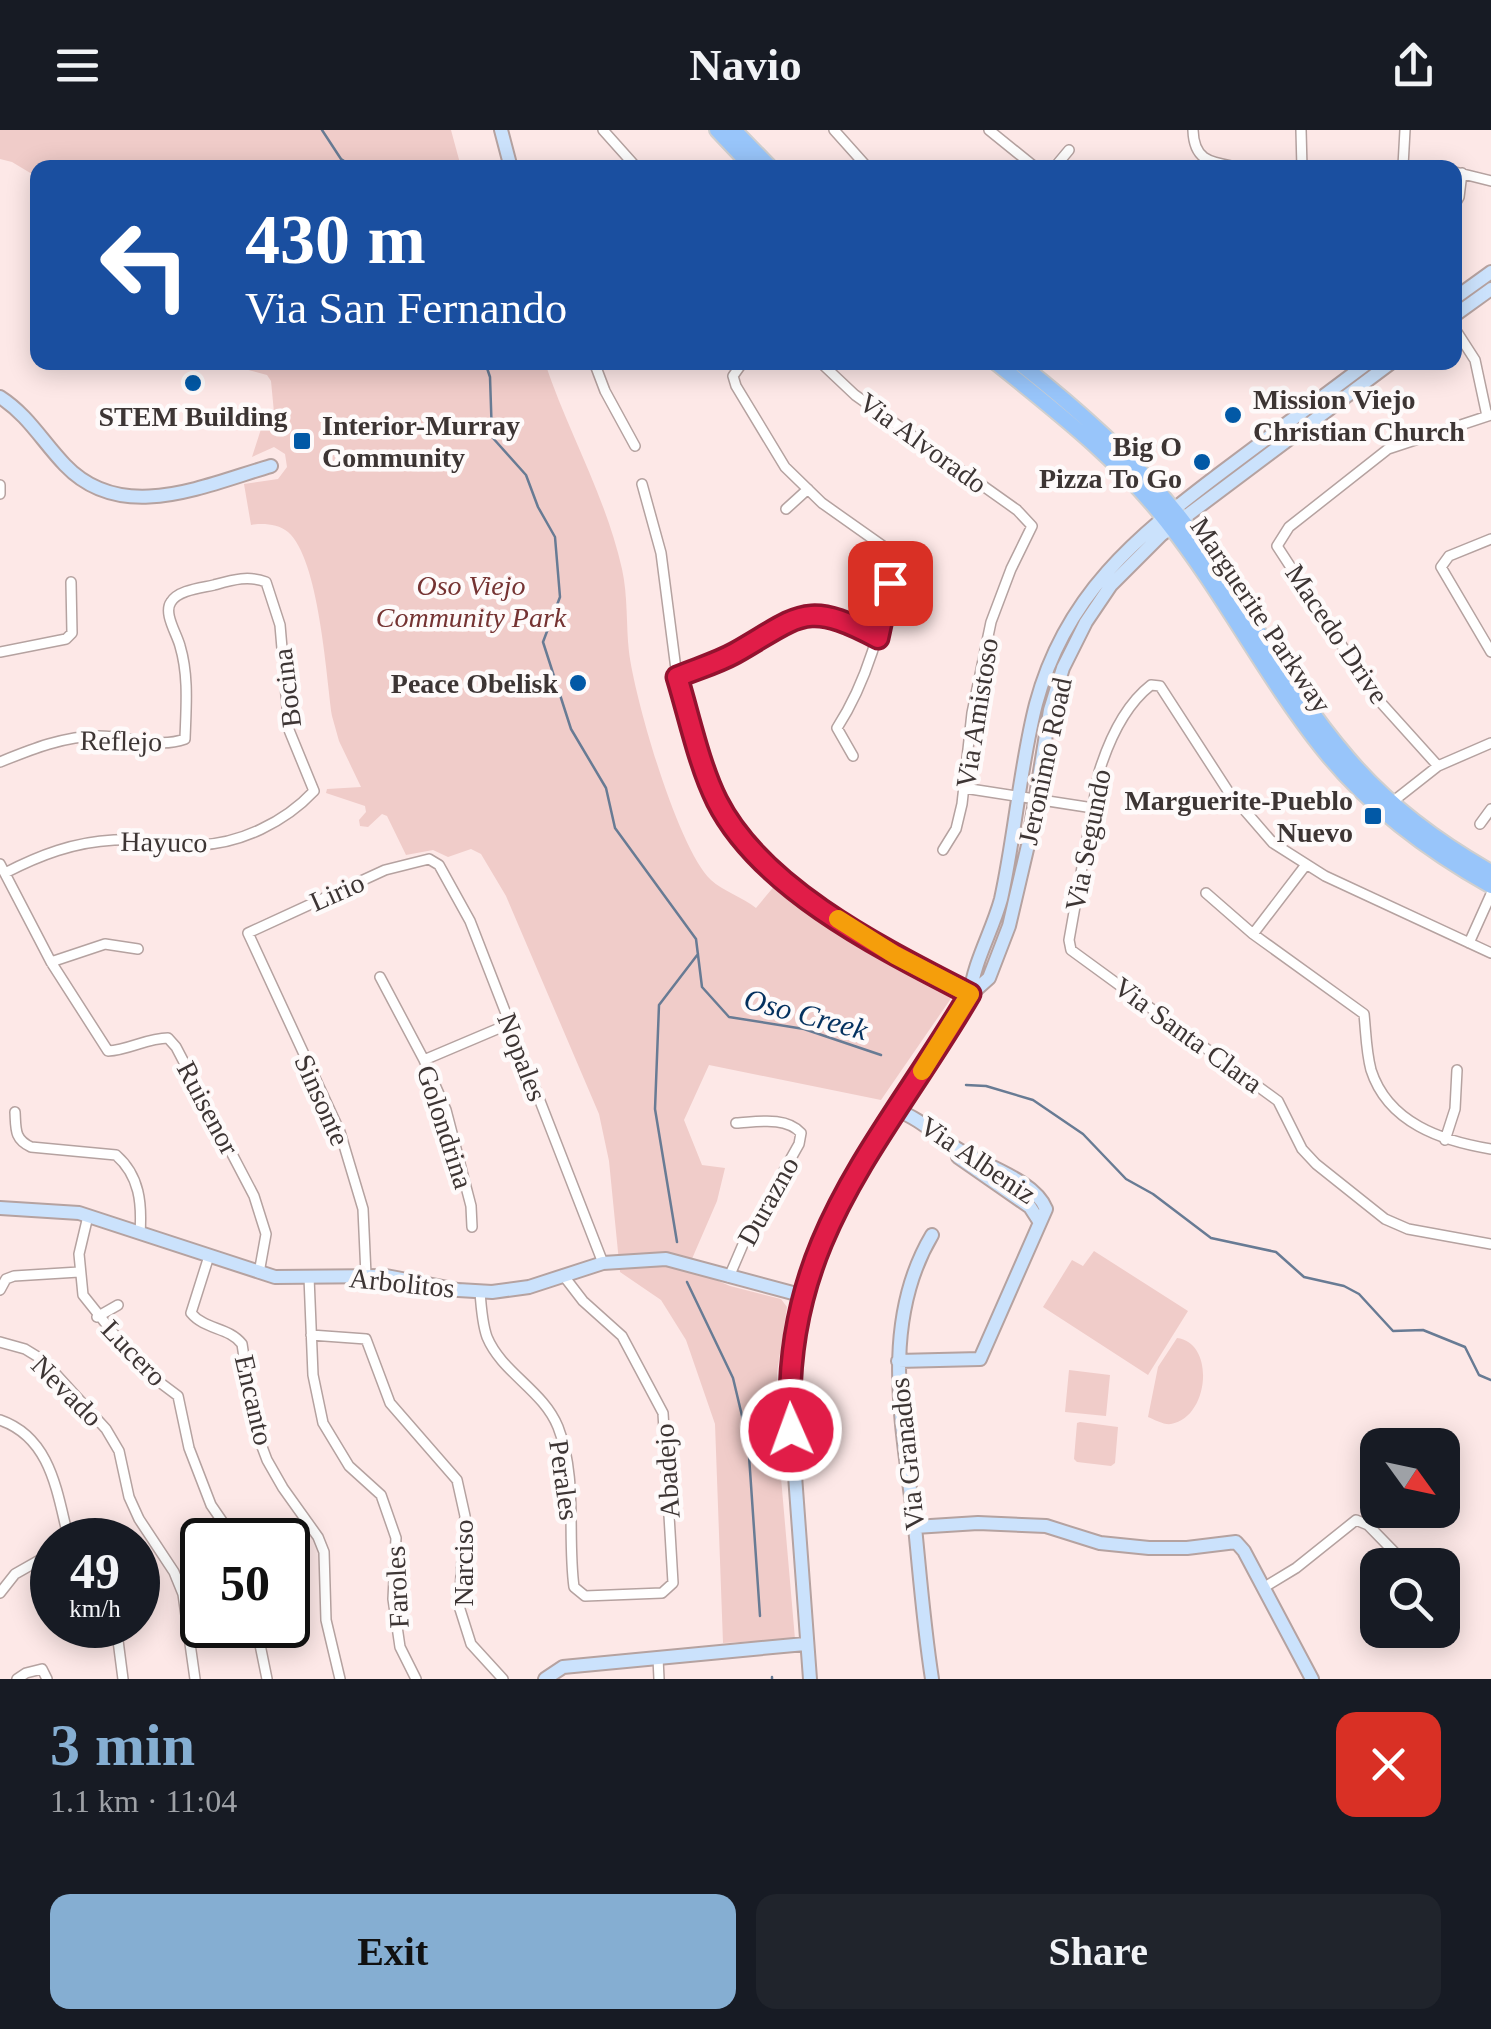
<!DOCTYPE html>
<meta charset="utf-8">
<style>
body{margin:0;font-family:"Times New Roman",serif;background:#20242c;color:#f1f3f6;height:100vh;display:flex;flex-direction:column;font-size:38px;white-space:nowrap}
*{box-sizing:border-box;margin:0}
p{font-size:32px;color:#9ea1a6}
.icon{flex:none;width:55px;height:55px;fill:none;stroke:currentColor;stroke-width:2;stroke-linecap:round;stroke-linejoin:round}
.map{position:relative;height:1549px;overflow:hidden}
.details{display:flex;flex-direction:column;background:#171b24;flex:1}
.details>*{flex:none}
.hud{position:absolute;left:30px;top:30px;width:1432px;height:210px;border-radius:20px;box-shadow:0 5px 25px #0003;background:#1a4fa0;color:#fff;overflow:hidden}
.needle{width:65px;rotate:123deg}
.buttons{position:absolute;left:1360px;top:1298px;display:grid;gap:20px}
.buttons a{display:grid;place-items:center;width:100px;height:100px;border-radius:20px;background:#171b24;box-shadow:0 5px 25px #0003;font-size:50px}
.speed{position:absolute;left:30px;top:1388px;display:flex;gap:20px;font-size:50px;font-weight:700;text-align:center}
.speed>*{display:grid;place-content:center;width:130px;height:130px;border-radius:50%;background:#171b24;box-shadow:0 5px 25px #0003;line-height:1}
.speed small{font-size:25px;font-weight:400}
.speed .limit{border:5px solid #111;border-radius:15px;background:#fff;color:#111}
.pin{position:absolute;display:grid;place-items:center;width:85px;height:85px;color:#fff;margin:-42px;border-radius:20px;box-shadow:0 5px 15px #0006}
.me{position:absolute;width:110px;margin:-55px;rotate:358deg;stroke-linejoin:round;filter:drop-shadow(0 0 8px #0008)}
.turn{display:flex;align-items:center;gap:35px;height:210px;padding:0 50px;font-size:45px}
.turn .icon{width:130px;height:130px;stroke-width:2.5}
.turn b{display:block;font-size:70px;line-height:85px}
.round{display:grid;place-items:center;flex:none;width:105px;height:105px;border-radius:20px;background:#20242c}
.head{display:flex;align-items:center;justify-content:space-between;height:170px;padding:0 50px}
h1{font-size:60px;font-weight:700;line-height:75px;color:#85aed2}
.button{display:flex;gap:20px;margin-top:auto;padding:20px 50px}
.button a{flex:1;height:115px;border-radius:20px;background:#85aed2;color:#111;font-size:40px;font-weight:700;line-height:115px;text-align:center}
.button a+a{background:#20242c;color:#f1f3f6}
header{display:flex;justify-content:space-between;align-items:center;height:130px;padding:0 50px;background:#171b24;font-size:45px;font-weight:700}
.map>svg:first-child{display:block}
</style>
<header><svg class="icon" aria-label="menu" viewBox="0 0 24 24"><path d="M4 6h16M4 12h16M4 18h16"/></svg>Navio<svg class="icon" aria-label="share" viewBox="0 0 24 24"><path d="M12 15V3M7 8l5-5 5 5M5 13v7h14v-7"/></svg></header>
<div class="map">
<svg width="1491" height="1549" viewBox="0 0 1491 1549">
<rect width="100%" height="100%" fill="#fde8e7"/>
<path fill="#f0ccc9" d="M0,0H451L461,37L38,38L37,47L12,32L0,29Z
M234,232L545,233C568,302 606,367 622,439C628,466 626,495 629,522C635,570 678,719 711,750C723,761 742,767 756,778L776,754L949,861L952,867L881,970L709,935L684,990L702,1035L725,1038L717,1071L688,1138L730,1156L781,1169L787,1177L777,1243L780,1336L795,1509L723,1513L715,1294L686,1210L661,1170L620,1142L609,1031L599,984L506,766L481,724L471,719L448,727L433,720L406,725L387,686L382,684L368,697L360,696L359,690L366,682L365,676L326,663L327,659L361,657L339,611L332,586C326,544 319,429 288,402C278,394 263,393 251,395L244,354L278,349L287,337L285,324L274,317L252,327L261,299L275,293L271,251L267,245L233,236Z
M1094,1121L1188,1181L1148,1245L1043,1177L1072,1130L1083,1136Z
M1177,1208C1216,1213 1209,1288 1171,1294C1164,1295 1155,1290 1148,1287L1158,1237Z
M1069,1240L1110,1245L1106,1286L1065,1282Z
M1080,1292L1118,1297L1115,1333L1111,1336L1077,1332L1074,1329L1077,1293Z"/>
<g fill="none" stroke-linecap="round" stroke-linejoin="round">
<path stroke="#687b94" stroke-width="2.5" d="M322,0L341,29L355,38
M485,232L490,247L492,307L526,345L538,377L555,407L560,467L543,512L571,599L606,658L615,698L696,809L702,857L729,887L804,899L881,925
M966,955L986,956L1033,970L1083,1004L1126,1049L1153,1064L1211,1108L1276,1122L1304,1147L1344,1156L1359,1164L1393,1201L1423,1200L1465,1217L1479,1245L1491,1250
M677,1112L655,979L659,875L698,824
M687,1152L733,1248L748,1311L760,1486
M772,1547V1549"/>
<g stroke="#b5a2a0" stroke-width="12">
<path id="street" d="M603,0L637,38
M834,0L868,38
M989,0L1036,38
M1193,0C1194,33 1213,32 1242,38
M1301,0L1302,38
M1403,36L1405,0
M1054,38L1069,20
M1355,38H1435
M1455,42L1491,51
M1455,74L1459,67L1462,43
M1455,199L1475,230L1487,286
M594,232L605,261L635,316
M743,232L733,246L736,256L785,337L822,373L897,426C883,486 871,546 837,598L853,626
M820,232L855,265L1017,380L1032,396L1011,439L991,492L972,583L962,674L956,699L943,720
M642,354L661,423L677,547L715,668L735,703L814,773L895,825L970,865
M0,355V364
M786,379L808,359
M1491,409L1449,426L1441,437L1491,522
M0,522L66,509L72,503L71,452
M677,547L732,525L779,495L810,485L838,487L878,507
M0,632C32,619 64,606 99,606C128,606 158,619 185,609C186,578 189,546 180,516C177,504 163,483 171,472C178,460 201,458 214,455C232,450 248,445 266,452L280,495L289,600L314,661C285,692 240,714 198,715C170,715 142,708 114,710C74,712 40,725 5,743
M1438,636L1374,565L1277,416L1289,397L1388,319L1491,285
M964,658L1093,678
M1391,673L1438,636L1491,613
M1480,694L1491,679
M0,734L51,832L108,921C129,920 147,908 168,908L176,917L254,1066L266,1104L259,1143
M1206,763L1253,804L1364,884C1366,903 1366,921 1371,940C1388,993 1442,1011 1491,1019
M1253,804L1305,736
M1469,813L1491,764
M1491,823L1325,746L1273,713L1228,661L1160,556L1151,555C1124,576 1109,610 1099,642L1069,810L1071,820L1278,971L1302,1019L1316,1034L1385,1089L1408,1099L1491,1114
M51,832L105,814L138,819
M380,847L424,930L446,980L471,1076L472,1097
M424,930L509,894
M15,982C16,999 14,1009 31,1017L116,1025C140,1046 142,1074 140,1103
M1445,1010L1455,979L1457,940
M88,1086L79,1124L83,1165L142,1239L178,1266L189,1318L211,1375L235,1410
M209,1126L191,1183C205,1200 229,1197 242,1214L255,1298L267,1330L283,1358L318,1407L324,1422L326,1490L340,1549
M366,1145L363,1079L340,1002L248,803L385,740L429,729L439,735L470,791L603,1133
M309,1147L313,1245L323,1293L349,1336L381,1365L396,1408L393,1469L400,1517L416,1549
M729,1147L744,1112L799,1014L801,1003C786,986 757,992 736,993
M0,1160L6,1149L14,1146L79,1142
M480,1161C481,1176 482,1193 487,1207C502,1243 543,1260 558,1297C578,1348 567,1405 574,1457L585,1466L662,1463L673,1453L663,1283L622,1206L583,1171L563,1145
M97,1187L118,1175
M311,1205L366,1209L390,1273L457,1350L465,1386L459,1476L471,1514L503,1549
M0,1212L25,1219L43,1230L106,1299L119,1321L129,1367L139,1389L174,1442L183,1464L195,1549
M0,1290C52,1308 57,1364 69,1410
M1263,1458L1296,1438L1356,1390L1368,1395L1405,1433
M0,1463L15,1444L52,1423
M116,1495L123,1549
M256,1495L267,1549
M658,1528L659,1549
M17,1549L26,1543L42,1539L47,1549"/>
</g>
<g stroke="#b5a2a0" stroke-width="16">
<path id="secondary" d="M501,0L511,38
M1455,168L1491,142
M1455,185L1491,159
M0,267C28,285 42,311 65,335C122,395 205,355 271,336
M970,865C974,831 992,802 1001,769C1015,706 1020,636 1036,574C1065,465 1136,407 1222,342C1271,305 1320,269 1369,232
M896,980C919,988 936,1005 956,1018C981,1035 1034,1049 1046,1079L980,1229L898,1231
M958,1027L1030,1077L1039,1091
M0,1078L79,1083L275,1147L386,1146L458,1160L492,1162L529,1157L603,1133L666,1129L804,1166
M915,1397L978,1393L1046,1396L1100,1413L1149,1418H1187L1236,1412L1244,1421L1312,1549
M545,1549L563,1537L805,1514
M810,1549L789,1264C791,1193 813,1121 845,1058C880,990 932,931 970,865L989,848L1009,796L1028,715L1050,580L1063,538L1086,492L1111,455L1161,405L1392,232
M932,1549C924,1498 920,1447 915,1397C903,1299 879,1194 932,1105"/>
</g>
<g stroke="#d0cfce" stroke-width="18">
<path id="primary" d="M717,0L753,38
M734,0L771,38
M995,232C1057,282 1118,329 1167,392C1224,464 1265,546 1322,618C1368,676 1427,720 1491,756
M1018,232C1079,280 1134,329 1182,390C1242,467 1285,555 1348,628C1387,674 1438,712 1491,742"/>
</g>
<use href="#street" stroke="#fff" stroke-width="9"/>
<use href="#secondary" stroke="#cbe2fc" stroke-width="12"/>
<use href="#primary" stroke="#98c5fa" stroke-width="14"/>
</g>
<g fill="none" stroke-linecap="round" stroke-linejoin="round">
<g stroke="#92132f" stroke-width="25">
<path id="route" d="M791,1300C779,1112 882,1014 970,864C885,820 762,760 717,671C699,635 689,586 677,547C696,539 717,533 735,523C800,486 805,469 878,508L890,453"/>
</g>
<use href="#route" stroke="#e11d48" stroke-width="18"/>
<path stroke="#f59e0b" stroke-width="18" d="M838,789L895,825L970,864L922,941"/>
</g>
<g fill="#0259a6" stroke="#fefafa" stroke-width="4">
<circle cx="193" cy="253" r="10"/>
<circle cx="1233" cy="285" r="10"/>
<rect x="292" y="301" width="20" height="20" rx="5"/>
<circle cx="1202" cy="332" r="10"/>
<circle cx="578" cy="553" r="10"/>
<rect x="1363" y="676" width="20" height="20" rx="5"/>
</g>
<g text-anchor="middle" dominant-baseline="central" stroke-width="9" stroke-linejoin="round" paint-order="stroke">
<g font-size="28" font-weight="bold" fill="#3d3534" stroke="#fefafa" text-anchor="end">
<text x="1253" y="269" text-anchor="start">Mission Viejo<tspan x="1253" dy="32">Christian Church</tspan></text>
<text x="193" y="286" text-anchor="middle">STEM Building</text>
<text x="322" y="295" text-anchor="start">Interior-Murray<tspan x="322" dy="32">Community</tspan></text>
<text x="1182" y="316">Big O<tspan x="1182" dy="32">Pizza To Go</tspan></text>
<text x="558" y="553">Peace Obelisk</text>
<text x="1353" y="670">Marguerite-Pueblo<tspan x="1353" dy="32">Nuevo</tspan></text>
</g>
<g font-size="28" fill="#3d3534" stroke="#fefafa">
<text transform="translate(923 313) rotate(36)">Via Alvorado</text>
<text transform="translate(1261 485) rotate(56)">Marguerite Parkway</text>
<text transform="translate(1337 504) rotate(56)">Macedo Drive</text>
<text transform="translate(287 558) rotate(-97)">Bocina</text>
<text transform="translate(977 583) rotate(-81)">Via Amistoso</text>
<text transform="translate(121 611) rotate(1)">Reflejo</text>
<text transform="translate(1045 631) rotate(-78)">Jeronimo Road</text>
<text transform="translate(1088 710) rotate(-79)">Via Segundo</text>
<text transform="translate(164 712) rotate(1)">Hayuco</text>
<text transform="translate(337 762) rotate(-24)">Lirio</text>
<text transform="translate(1188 905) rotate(36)">Via Santa Clara</text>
<text transform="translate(522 927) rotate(69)">Nopales</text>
<text transform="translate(322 970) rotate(66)">Sinsonte</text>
<text transform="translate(208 978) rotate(62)">Ruisenor</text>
<text transform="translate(445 997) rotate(72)">Golondrina</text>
<text transform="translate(978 1030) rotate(34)">Via Albeniz</text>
<text transform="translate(768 1071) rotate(-61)">Durazno</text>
<text transform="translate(402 1153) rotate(6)">Arbolitos</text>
<text transform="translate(134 1223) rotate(46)">Lucero</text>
<text transform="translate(67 1261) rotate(45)">Nevado</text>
<text transform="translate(254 1270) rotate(77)">Encanto</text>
<text transform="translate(907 1324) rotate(-96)">Via Granados</text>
<text transform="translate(667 1341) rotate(-94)">Abadejo</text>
<text transform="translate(564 1350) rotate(82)">Perales</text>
<text transform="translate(463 1433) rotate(-90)">Narciso</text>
<text transform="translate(397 1457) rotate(-93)">Faroles</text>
</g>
<g font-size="28" font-style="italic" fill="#753332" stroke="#fefafa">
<text x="471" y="455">Oso Viejo<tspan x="471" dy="32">Community Park</tspan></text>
</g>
<g font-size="30" font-style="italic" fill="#04315f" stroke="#fefafa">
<text transform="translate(806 884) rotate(15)">Oso Creek</text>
</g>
</g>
</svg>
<div class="buttons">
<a><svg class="needle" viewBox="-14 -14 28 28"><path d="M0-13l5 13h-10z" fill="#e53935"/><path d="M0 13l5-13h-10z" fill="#9ea1a6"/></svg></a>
<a><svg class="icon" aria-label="search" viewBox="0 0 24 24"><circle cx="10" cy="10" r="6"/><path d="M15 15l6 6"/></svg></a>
</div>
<div class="speed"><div>49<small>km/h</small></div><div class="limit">50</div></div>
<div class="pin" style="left:890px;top:453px;background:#d93025"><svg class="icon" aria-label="arrive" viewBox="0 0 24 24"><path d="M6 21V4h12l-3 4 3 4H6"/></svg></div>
<svg class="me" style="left:791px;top:1300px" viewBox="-20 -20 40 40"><circle r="17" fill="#e11d48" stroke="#fff" stroke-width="3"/><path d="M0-11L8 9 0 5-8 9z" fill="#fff"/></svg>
<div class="hud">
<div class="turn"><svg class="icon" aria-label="left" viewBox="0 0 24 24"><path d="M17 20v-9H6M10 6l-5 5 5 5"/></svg><div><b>430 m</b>Via San Fernando</div></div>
</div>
</div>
<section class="details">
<div class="head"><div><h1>3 min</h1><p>1.1 km · 11:04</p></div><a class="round" style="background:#d93025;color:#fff"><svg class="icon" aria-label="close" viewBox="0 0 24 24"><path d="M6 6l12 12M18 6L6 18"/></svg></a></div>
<div class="button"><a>Exit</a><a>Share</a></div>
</section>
